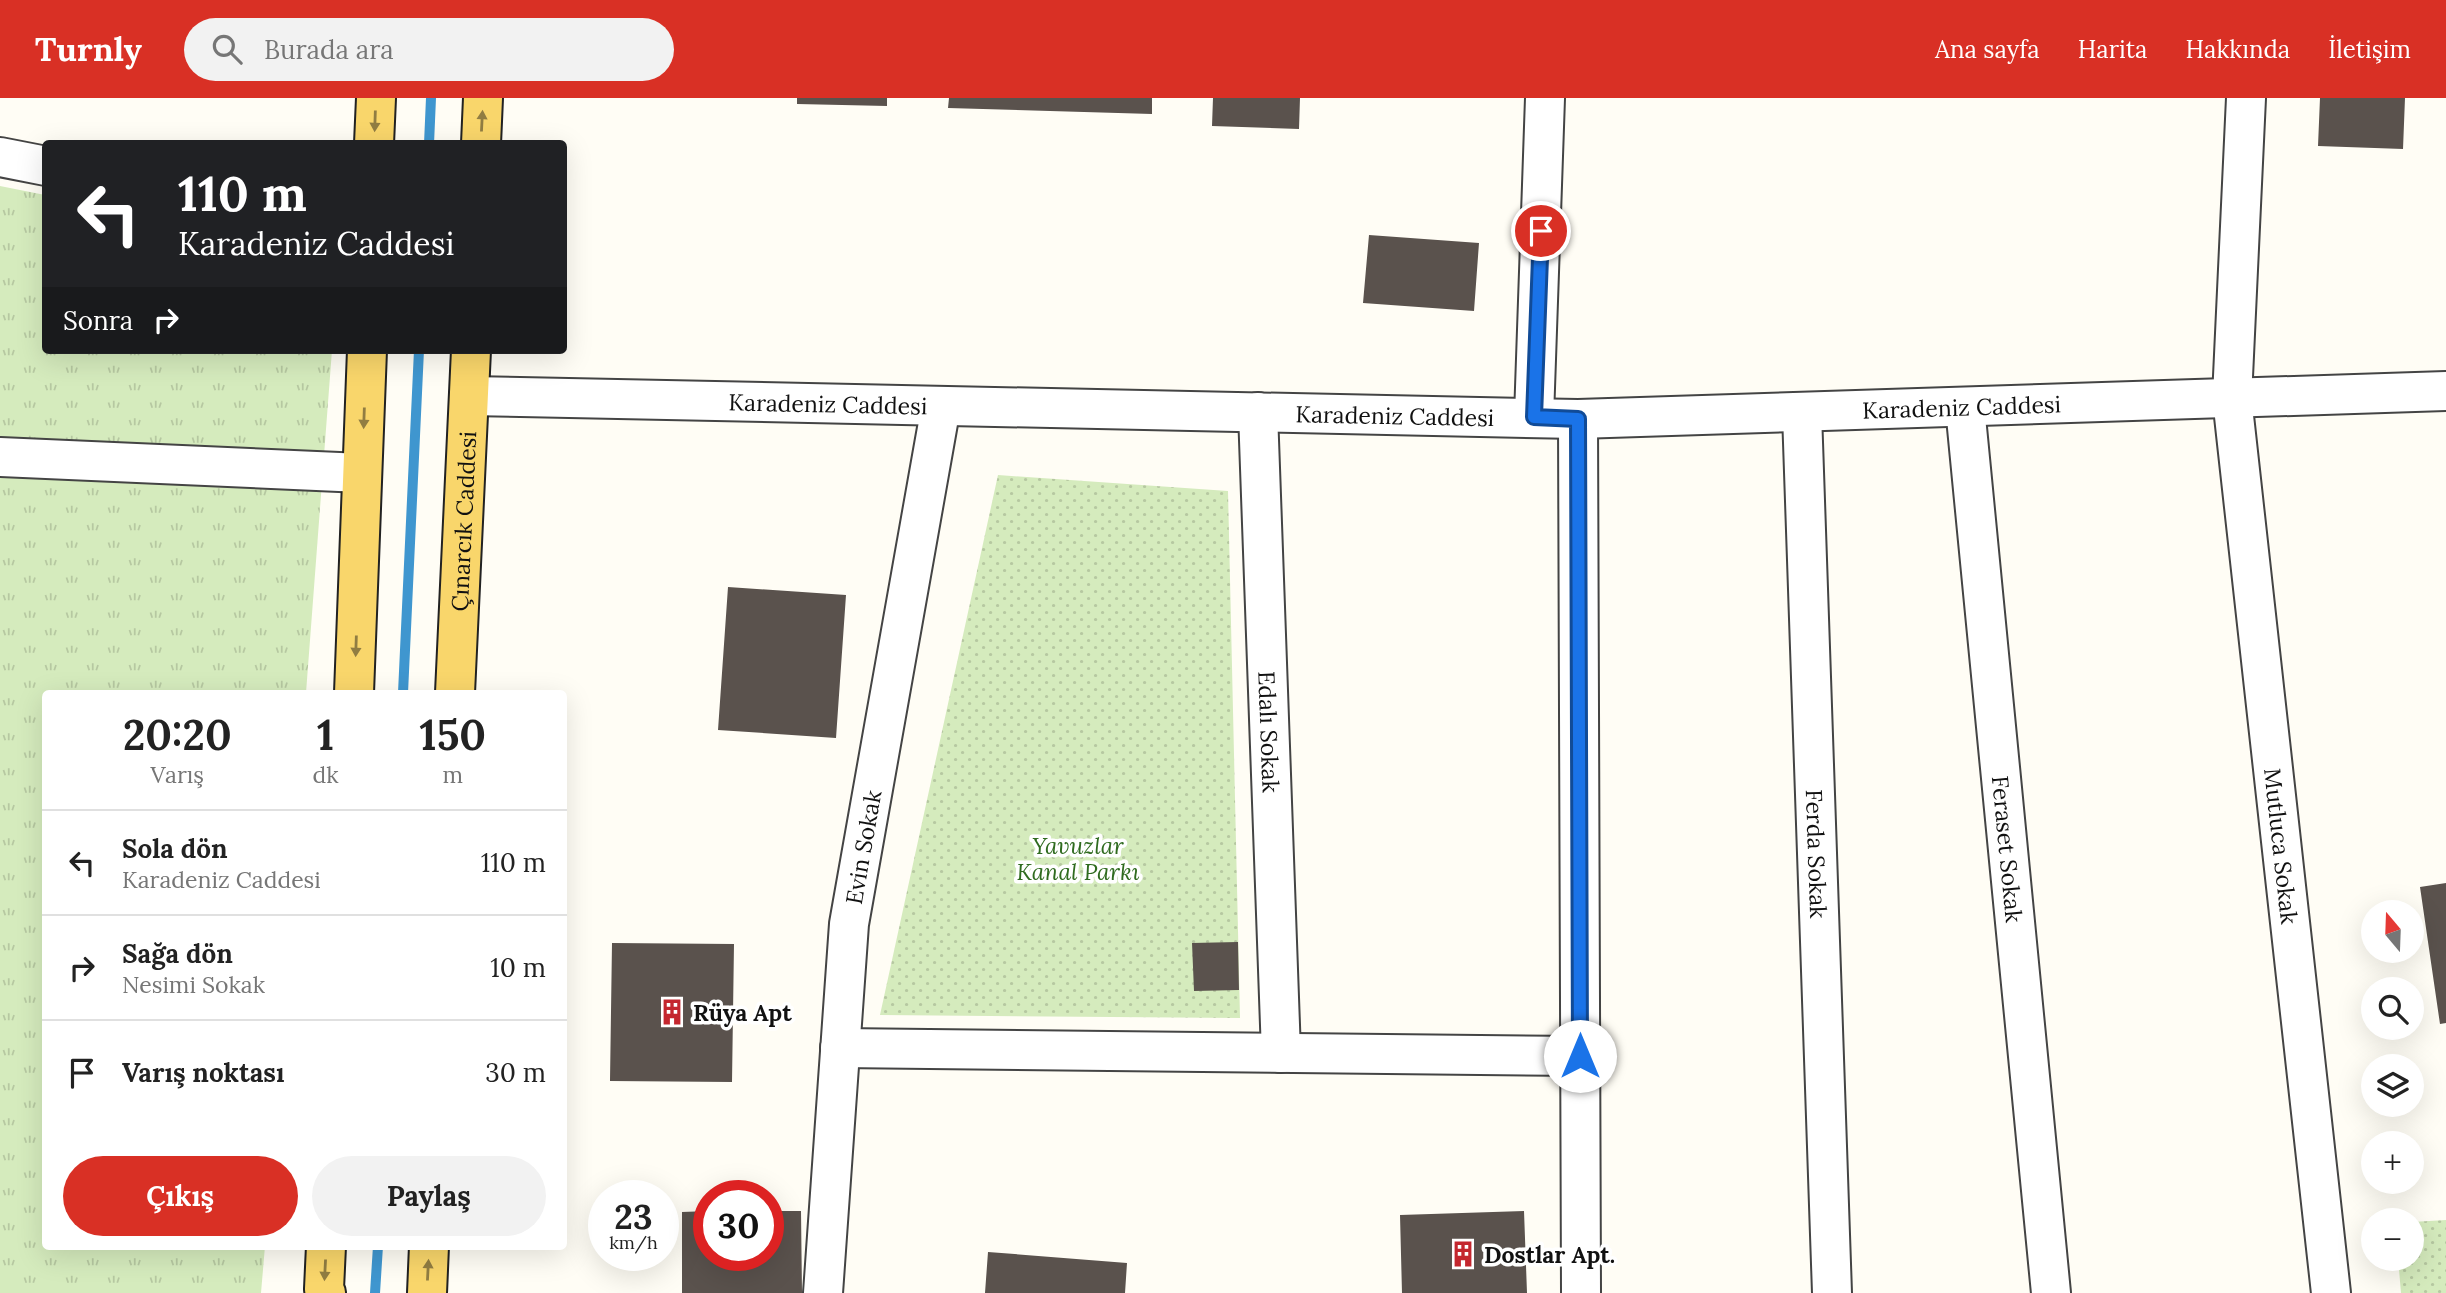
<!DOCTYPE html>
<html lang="tr">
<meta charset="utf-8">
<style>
body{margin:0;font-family:Lora,serif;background:#f2f2f2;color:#222;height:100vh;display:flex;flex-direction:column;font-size:26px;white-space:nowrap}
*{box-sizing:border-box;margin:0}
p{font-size:23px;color:#767676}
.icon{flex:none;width:38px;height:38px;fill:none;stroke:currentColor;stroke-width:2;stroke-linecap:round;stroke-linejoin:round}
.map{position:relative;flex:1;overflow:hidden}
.side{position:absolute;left:42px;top:592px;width:525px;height:560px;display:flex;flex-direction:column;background:#fff;border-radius:7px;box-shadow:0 7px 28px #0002}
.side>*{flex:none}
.top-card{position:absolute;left:42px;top:42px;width:525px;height:214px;border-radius:7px;box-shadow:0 7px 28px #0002;background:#202124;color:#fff;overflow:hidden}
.needle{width:46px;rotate:341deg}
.tools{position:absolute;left:2361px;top:802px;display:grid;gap:14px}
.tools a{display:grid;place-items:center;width:63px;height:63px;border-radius:50%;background:#fff;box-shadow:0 7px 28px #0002;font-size:35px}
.speed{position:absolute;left:588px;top:1082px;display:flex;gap:14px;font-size:35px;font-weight:700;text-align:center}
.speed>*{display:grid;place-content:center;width:91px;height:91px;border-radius:50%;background:#fff;box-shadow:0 7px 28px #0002;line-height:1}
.speed small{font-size:18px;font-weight:400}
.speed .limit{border:10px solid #d22;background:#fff;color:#111}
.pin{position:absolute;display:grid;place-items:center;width:60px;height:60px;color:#fff;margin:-30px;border:4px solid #fff;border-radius:50%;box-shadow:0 2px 7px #0007}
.me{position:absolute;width:77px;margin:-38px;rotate:0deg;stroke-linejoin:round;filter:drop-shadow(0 0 5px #0008)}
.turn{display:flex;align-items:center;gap:24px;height:147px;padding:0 21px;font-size:32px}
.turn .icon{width:91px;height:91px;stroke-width:2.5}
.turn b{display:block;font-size:49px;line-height:60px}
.then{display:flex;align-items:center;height:66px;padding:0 21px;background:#0003;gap:14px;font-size:26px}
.eta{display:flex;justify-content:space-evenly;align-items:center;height:119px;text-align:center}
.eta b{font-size:42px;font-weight:700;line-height:49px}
.cta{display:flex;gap:14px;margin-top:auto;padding:14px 21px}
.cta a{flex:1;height:80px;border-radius:42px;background:#d93025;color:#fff;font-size:28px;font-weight:700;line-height:80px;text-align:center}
.cta a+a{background:#f2f2f2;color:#222}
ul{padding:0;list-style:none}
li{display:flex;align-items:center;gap:21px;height:105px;padding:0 21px;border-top:2px solid #e0e0e0}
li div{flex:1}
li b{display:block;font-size:26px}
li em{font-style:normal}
header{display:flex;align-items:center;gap:42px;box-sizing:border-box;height:98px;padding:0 35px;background:#d93025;color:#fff}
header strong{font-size:33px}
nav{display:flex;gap:38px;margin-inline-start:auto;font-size:24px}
.search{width:490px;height:63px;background:#f2f2f2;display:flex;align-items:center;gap:18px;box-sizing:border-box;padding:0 24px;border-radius:38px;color:#767676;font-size:26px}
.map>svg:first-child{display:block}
</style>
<header>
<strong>Turnly</strong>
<div class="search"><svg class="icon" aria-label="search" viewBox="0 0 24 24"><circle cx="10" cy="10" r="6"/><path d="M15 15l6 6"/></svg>Burada ara</div>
<nav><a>Ana sayfa</a><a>Harita</a><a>Hakkında</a><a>İletişim</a></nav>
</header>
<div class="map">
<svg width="2446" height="1195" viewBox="0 0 2446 1195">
<defs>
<pattern id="grass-tufts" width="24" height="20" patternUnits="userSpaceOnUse" patternTransform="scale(1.75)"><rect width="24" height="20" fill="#d5ebbd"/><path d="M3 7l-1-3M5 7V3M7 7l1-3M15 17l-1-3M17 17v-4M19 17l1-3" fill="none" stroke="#b6c8a1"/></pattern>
<pattern id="park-dots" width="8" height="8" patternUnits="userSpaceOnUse" patternTransform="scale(1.75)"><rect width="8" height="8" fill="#d5ebbd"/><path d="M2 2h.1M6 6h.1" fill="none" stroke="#b6c8a1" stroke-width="1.8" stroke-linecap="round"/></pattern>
</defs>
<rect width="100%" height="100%" fill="#fffdf5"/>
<path fill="url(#grass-tufts)" d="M0,88L45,97L46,252H332L306,595H46V1148H265L261,1195H0Z"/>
<path fill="url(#park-dots)" d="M998,377L1228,393L1240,920L880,917Z
M2446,1122V1195H2401L2398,1160H2412V1124Z"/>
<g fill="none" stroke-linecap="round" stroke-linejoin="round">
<path stroke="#3f96cf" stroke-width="10" d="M429,46L431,0
M403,595L419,252
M375,1195L378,1148"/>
</g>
<path fill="#5a524d" d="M797,0H887V8L797,6Z
M949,0H1152V16L948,10Z
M1213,0H1300L1299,31L1212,28Z
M2320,0H2405L2403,51L2318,48Z
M1369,137L1479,145L1474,213L1363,205Z
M728,489L846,497L836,640L718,632Z
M2446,785V925L2440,926L2420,789Z
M1238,844L1239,892L1194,893L1192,845Z
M612,845L734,846L732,984L610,983Z
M709,1113V1157H768V1113H801L802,1195H682V1114Z
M1524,1113L1527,1195H1402L1400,1117Z
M988,1154L1127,1165L1125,1195H985Z"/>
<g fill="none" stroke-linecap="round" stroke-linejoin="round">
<g stroke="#444" stroke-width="42">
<g id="minor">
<path id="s1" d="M2246,0L2232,300L2331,1195"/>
<path d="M0,59L46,68"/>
<path id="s2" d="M469,298L1578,321L2446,293"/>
<path id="s3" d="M1965,309L2051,1195"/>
<path id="s4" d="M1258,314L1281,955"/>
<path id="s5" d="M1802,315L1832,1195"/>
<path d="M1534,319L1545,0"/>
<path d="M1578,321L1581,1195"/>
<path d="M0,359L362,375"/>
<path d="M840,950L1580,958"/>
<path id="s6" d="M823,1195L849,826L941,308"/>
</g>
</g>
<g stroke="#222" stroke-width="42">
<g id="major">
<path d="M374,46L376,0"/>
<path d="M481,46L483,0"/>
<path d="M354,595L367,252"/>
<path id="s7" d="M455,595L471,252"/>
<path d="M326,1195L324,1191L326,1148"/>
<path d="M427,1195L429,1148"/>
</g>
</g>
<use href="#minor" stroke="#fff" stroke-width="38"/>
<use href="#major" stroke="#f9d66b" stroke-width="38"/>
</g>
<defs><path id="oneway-solid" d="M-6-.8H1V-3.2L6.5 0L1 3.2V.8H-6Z" transform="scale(1.75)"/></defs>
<g fill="#917d42">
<use href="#oneway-solid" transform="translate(375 23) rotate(92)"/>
<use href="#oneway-solid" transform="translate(482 23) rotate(-87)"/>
<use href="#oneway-solid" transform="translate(364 320) rotate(92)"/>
<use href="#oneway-solid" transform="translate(356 548) rotate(92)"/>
<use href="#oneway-solid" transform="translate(325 1172) rotate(93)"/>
<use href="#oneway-solid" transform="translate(428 1172) rotate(-87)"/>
</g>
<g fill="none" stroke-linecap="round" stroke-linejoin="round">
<g stroke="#114b97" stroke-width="18">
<path id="route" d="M1541,133L1534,319L1578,321L1580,958"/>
</g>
<use href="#route" stroke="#1a73e8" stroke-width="12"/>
</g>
<defs>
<g id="building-bare" transform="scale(2.1)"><path d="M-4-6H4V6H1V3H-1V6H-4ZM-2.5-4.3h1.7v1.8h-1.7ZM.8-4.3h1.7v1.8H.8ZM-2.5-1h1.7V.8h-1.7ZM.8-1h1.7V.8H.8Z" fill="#c4262e" stroke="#fff" stroke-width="2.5" paint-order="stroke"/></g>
</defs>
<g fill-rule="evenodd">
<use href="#building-bare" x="672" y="914"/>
<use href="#building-bare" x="1463" y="1156"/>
</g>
<g text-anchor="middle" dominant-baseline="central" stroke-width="7" stroke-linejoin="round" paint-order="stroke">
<g font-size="23" fill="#111" stroke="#fff">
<text stroke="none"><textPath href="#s2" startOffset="359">Karadeniz Caddesi</textPath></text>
<text stroke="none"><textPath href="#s2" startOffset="1493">Karadeniz Caddesi</textPath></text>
<text stroke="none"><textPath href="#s2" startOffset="926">Karadeniz Caddesi</textPath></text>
<text stroke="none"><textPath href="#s7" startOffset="172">Çınarcık Caddesi</textPath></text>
<text stroke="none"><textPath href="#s4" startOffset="320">Edalı Sokak</textPath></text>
<text stroke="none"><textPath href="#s1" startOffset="751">Mutluca Sokak</textPath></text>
<text stroke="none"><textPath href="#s6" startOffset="448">Evin Sokak</textPath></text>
<text stroke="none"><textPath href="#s3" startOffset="444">Feraset Sokak</textPath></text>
<text stroke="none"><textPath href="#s5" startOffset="441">Ferda Sokak</textPath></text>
</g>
<g font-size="23" font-style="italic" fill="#2f6b1f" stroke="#fff">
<text x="1078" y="747">Yavuzlar<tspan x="1078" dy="26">Kanal Parkı</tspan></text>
</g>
<g font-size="23" font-weight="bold" fill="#111" stroke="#fff" text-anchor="start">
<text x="693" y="914">Rüya Apt</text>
<text x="1484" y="1156">Dostlar Apt.</text>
</g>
</g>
</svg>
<div class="tools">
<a><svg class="needle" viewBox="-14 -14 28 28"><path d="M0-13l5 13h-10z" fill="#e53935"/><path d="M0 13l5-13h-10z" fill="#767676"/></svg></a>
<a><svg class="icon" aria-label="search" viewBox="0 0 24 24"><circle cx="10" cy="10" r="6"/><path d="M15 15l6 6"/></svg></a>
<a><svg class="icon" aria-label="layers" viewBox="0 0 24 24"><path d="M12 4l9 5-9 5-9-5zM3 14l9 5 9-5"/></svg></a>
<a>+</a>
<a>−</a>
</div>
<div class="speed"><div>23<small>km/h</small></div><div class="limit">30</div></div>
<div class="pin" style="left:1541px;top:133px;background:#d93025"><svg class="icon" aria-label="arrive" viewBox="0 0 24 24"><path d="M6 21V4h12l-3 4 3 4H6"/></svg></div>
<svg class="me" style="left:1580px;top:958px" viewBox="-20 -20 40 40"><circle r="19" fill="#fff"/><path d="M0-13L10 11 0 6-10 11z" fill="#1a73e8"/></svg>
<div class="top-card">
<div class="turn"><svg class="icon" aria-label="left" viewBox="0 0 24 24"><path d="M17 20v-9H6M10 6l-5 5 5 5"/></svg><div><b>110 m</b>Karadeniz Caddesi</div></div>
<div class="then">Sonra<svg class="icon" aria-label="right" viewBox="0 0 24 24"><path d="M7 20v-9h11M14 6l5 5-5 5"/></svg></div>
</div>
<section class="side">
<div class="eta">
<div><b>20:20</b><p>Varış</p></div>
<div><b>1</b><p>dk</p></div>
<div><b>150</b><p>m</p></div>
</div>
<ul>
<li><svg class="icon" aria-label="left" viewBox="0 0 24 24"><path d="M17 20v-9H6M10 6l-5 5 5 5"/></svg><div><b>Sola dön</b><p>Karadeniz Caddesi</p></div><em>110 m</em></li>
<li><svg class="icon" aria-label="right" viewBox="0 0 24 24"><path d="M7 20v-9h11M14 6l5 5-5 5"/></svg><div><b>Sağa dön</b><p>Nesimi Sokak</p></div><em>10 m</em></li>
<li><svg class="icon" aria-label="arrive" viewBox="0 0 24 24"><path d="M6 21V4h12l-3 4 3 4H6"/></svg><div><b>Varış noktası</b></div><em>30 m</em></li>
</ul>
<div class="cta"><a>Çıkış</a><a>Paylaş</a></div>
</section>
</div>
